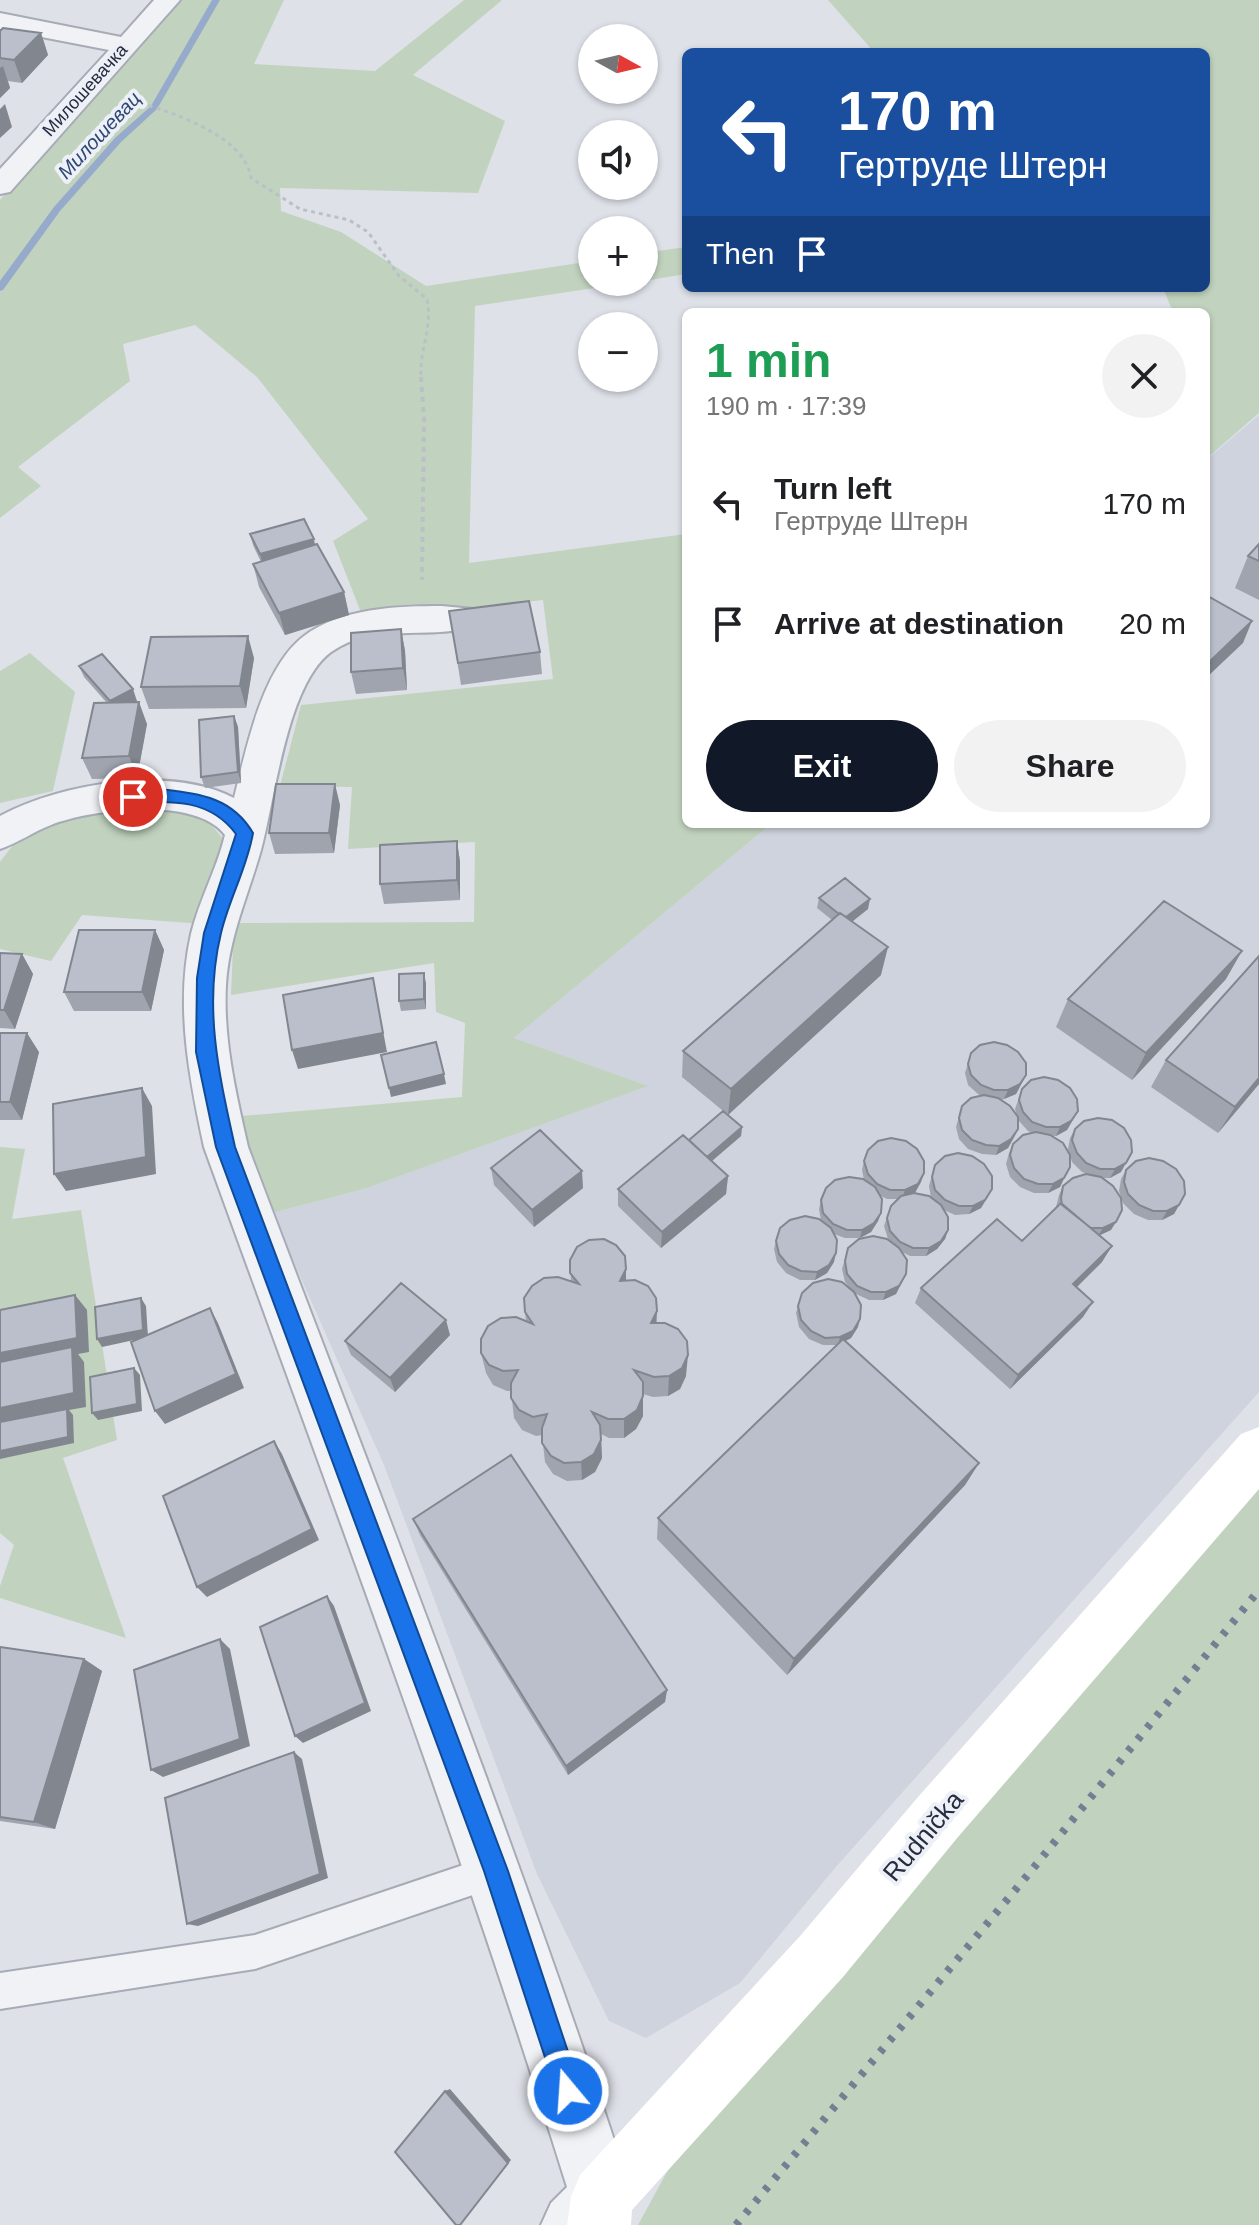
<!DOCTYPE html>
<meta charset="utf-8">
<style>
body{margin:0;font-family:Arial,sans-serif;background:#f2f2f2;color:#202124;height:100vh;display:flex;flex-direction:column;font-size:30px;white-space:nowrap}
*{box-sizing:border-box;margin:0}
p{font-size:26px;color:#757577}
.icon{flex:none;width:44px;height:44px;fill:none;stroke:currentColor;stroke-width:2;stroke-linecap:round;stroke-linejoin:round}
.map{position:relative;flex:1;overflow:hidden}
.side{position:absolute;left:682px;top:308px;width:528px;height:520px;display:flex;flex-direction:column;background:#fff;border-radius:12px;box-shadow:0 2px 6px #0004}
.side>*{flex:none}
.hud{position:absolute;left:682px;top:48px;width:528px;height:244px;border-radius:12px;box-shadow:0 2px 6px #0004;background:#1a4fa0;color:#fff;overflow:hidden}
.needle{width:52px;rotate:98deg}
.controls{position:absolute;left:578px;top:24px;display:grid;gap:16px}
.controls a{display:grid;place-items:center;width:80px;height:80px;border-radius:50%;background:#fff;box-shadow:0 2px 6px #0004;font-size:40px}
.pin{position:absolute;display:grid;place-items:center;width:68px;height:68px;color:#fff;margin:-34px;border:4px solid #fff;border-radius:50%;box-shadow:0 2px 8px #0007}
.me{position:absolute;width:88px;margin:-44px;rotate:342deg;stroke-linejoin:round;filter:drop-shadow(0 0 6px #0008)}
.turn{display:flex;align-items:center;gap:28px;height:168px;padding:0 24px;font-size:36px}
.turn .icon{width:104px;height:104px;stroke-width:2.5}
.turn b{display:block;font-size:56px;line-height:68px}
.then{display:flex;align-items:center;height:76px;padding:0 24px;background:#0003;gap:16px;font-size:30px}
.round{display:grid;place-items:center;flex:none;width:84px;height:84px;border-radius:42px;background:#f2f2f2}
.overview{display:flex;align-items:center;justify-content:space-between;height:136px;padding:0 24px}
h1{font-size:48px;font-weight:700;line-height:60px;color:#1e9e55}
.button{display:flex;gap:16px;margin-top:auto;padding:16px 24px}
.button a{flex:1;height:92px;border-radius:48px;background:#111827;color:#fff;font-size:32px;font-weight:700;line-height:92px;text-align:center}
.button a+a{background:#f2f2f2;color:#202124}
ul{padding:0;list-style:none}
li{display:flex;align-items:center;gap:24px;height:120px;padding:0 24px}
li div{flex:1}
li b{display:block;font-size:30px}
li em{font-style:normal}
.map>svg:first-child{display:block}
</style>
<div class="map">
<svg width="1259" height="2225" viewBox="0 0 1259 2225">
<rect width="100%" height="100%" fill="#dee1e8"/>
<path fill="#cfd3dd" d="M1259,415V1392L835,1868L740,1983L646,2038L609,2021L537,1874L384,1465L272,1213L364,1189L647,1086L514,1038L771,824H1206V460Z"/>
<path fill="#c1d3be" d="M174,0H284L254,64L375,71L464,0H502L413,75L505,121L478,193L280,188L281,211L341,232L426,286L592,261V282H634L475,306L469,563L686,534V824H771L514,1038L648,1086L364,1189L272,1213L231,1117L462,1097L465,1023L436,1012L434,963L231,995L234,923L474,922L475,842L348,849L352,787L280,786L301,705L553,679L543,600L426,613L362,615L333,541L368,519L257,377L195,325L123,344L130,381L18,467L41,486L0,518V200Z
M828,0H1259V413L1206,459V312H1173L1163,288H1206V52H874Z
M686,247V274L644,281V253Z
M30,653L75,692L53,791L0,803V671Z
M159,806L208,821L230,847L203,924L82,915L51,961L0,949V862L23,832L77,813Z
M0,1147L25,1149L12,1219L81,1210L117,1440L63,1458L126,1638L0,1598V1586L14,1545L0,1533Z
M1259,1485V2225H638L668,2170Z"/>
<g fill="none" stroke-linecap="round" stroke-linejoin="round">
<path fill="#96aacb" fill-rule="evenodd" d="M212,0H220L157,109L121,142L60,211L3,290L0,291V281L54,207L115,138L151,106Z"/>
<g stroke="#a7abb6" stroke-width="4">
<path id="lane" d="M496,1854L508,1859L513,1871L508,1883L255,1969L0,2009V1973L255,1935Z"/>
</g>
<g stroke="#a7abb6" stroke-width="4">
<path id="street" d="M154,0H180L10,192L0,194V169L109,50L0,29V13L121,37Z
M442,606L473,609L478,618L473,627C426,640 374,622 331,652C287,684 275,799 261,850C248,896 229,936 226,985C223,1039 236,1094 248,1147C380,1496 517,1843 633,2197L624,2219L618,2225H541L551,2203L567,2187C458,1836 329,1492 204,1147C189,1077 175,1005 191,934C199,900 217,869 225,835C196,796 92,809 51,825C33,832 18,843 0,849V816C61,783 171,765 234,798C246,749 262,668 304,636C341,608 397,606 442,606Z"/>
</g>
<path stroke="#bbbfc7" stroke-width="3" stroke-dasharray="4 4" stroke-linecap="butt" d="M126,99C164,109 245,134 251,178L300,209L349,220L368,232L399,276L427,299C433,330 419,348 421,379"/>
<path stroke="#bbbfc7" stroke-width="4" stroke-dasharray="5 5" stroke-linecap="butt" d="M421,377L424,419L422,580"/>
<use href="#lane" fill="#f0f2f6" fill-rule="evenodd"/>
<use href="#street" fill="#f0f2f6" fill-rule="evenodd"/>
<path fill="#fff" fill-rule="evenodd" d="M1259,1427V1489L958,1837L843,1977L632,2210L631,2225H567L571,2197L580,2175L801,1935L918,1797L1241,1434Z"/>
<path stroke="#767e93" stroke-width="8" stroke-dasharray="5 10" stroke-linecap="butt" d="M736,2225L1031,1871L1259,1590"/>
</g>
<path fill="#a0a4af" d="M0,31L41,33L48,55L22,83L8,81L10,88L0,98Z
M250,534L315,545L344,592L349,615L285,635L259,587L253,564L261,562L253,545Z
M1259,544V600L1235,588L1248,556Z
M449,611L540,652L542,674L461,685Z
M401,629L405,651L407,690L356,694L351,672Z
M254,658L246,708L149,709L141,687Z
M79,666L137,701L133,703L147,724L137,778L92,779L82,758L107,703L84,677Z
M234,716L238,727L241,783L205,788L201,777Z
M340,805L334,853L275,854L269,833Z
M457,841L460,862V900L384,904L380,884Z
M819,898L868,909L852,921L881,975L728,1115L682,1077L683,1051L832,920L817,908Z
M155,930L164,950L151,1011H74L64,992Z
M0,953L22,954L33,974L15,1029L0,1028Z
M1259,956V1084L1218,1133L1151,1087L1166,1060Z
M1226,979L1132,1080L1056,1027L1068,999Z
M426,983V1009L401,1011L399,1001Z
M0,1033L39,1052L22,1120H0Z
M971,1053L1026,1075L1016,1094L1004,1099L1001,1100L1017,1116L1015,1109L1022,1089L1078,1111L1067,1130L1056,1136H1052L1069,1154L1068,1149L1070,1138L1075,1129L1121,1172L1110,1178H1101L1111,1230L1100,1235L1102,1262L1076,1287L1083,1317L1010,1389L915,1303L921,1288L1022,1241L1056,1207L1059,1195L1063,1186L1089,1175L1082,1172L1072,1162L1070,1155V1167L1060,1187L1048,1193H1034L1020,1187L1010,1177L1006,1164L1009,1153L1013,1144L1033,1133L1028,1131L1019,1121L1018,1118V1129L1014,1138L1008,1148L996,1155L982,1154L968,1149L959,1139L956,1127L962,1106L981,1096L978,1094L968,1085L965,1073Z
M742,1127L741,1136L712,1161L728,1176L726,1194L661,1248L618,1206V1189L689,1140Z
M864,1161L921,1182L912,1194L931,1198L929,1186L935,1165L988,1197L981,1208L969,1214L955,1215L944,1210L948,1230L945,1239L937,1249L926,1256H910L902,1252L906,1274L896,1294L883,1300H869L856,1294L858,1327L851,1338L845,1341L979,1463L965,1485L787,1675L657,1539L658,1518L837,1345H823L809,1339L799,1327L796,1313L802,1293L850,1288L845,1282L842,1269L848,1248L888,1239L884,1226L891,1206L898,1199H887L879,1195L881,1213L878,1221L871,1232L860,1238H845L834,1234V1262L827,1273L815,1280H800L786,1273L777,1262L774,1249L776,1241L821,1221L819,1209L821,1200L864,1180L862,1170Z
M491,1168L583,1188L534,1227L494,1185Z
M1126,1170L1179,1205L1174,1214L1162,1220H1148L1134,1214L1123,1203L1119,1191L1121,1179Z
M570,1260L626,1280L657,1323L686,1376L680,1389L668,1396L653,1397L643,1394V1416L636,1429L624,1438H609L601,1434L602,1458L595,1472L582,1480L567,1481L553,1474L545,1462L542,1435L536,1436L522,1430L514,1418L511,1391H507L493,1385L486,1373L481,1353L526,1321L525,1312L571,1281Z
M450,1335L395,1392L351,1355L345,1341Z
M413,1519L667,1690L665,1702L568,1775L420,1535Z
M0,1647L84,1659L102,1671L55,1829L0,1821Z"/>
<path fill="#82868e" d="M41,33L48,55L22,83L14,60Z
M3,66L10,88L0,98V68Z
M5,104L12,127L0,138V109Z
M314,539L316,551L263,566L260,554Z
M344,592L349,615L285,635L279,613Z
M1252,621L1243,643L1206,678V665Z
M401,629L405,651L407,690L403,668Z
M248,636L254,658L246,708L240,686Z
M133,689L137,701L114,712L110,701Z
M139,702L147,724L137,778L129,756Z
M234,716L238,727L241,783L238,772Z
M335,784L340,805L334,853L329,833Z
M457,841L460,862V900L457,880Z
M870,899L868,909L843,929L845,918Z
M155,930L164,950L151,1011L142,992Z
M888,947L881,975L728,1115L731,1089Z
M1242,951L1226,979L1132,1080L1146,1053Z
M22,954L33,974L15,1029L4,1010Z
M424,973L426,983V1009L424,999Z
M373,978L387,1052L298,1069L292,1050Z
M27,1033L39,1052L22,1120L10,1102Z
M444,1074L446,1084L391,1097L389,1088Z
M1026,1075L1016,1094L1004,1099L1008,1090Z
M1259,1078V1084L1218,1133L1235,1107Z
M142,1088L152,1106L156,1174L66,1191L54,1174Z
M1078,1111L1067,1130L1056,1136L1060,1127Z
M742,1127L741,1136L706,1166V1158Z
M1018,1129L1008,1148L996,1155L999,1146Z
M1126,1163L1121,1172L1110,1178L1115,1169Z
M582,1171L583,1188L534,1227L532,1210Z
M924,1173L921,1182L915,1193L902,1199L905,1190Z
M728,1176L726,1194L661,1248L662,1232Z
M1064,1178L1060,1187L1048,1193L1053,1184Z
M992,1189L981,1208L969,1214L973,1206Z
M1179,1205L1174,1214L1162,1220L1167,1211Z
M881,1213L878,1221L871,1232L860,1238L862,1230Z
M1116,1222L1111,1230L1098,1236L1103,1228Z
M948,1230L945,1239L937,1249L926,1256L929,1248Z
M1112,1246L1102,1262L1064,1300L1073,1284Z
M836,1253L834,1262L827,1273L815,1280L817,1272Z
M626,1269V1291L620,1281Z
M906,1274L896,1294L883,1300L886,1292Z
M75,1295L87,1310L89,1352L78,1354L84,1362L86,1407L69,1410L73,1415L74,1443L0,1459V1353Z
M141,1298L146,1306L148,1337L102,1347L97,1339Z
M1093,1302L1083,1317L1010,1389L1018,1375Z
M210,1308L218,1323L244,1388L165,1424L155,1411Z
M657,1311L656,1333L651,1323Z
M860,1319L858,1327L851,1338L838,1345L840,1337Z
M446,1320L450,1335L395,1392L390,1378Z
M688,1355L686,1376L680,1389L668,1396L669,1376Z
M134,1368L140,1375L142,1411L98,1420L92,1413Z
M643,1396V1416L636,1429L624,1438V1419Z
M601,1440L602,1458L595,1472L582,1480L581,1462Z
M274,1441L282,1454L319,1540L207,1597L197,1587Z
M979,1463L965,1485L787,1675L794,1659Z
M327,1596L334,1606L371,1711L303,1743L295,1736Z
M220,1639L230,1649L250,1746L163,1777L151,1770Z
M84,1659L102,1671L55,1829L34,1822Z
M667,1690L665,1702L568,1775L566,1766Z
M294,1752L302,1759L328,1878L198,1926L187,1924Z
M450,2089L511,2160L460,2225L445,2091Z"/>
<path fill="#babfcb" stroke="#82868e" stroke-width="2" d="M3,28L41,33L14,60L0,58V31Z
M304,519L314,539L260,554L250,534Z
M317,544L344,592L279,613L253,564Z
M1259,544V561L1248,556Z
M1206,595L1252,621L1206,665Z
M529,601L540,652L458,663L449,611Z
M401,629L403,668L351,672V633Z
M248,636L240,686L141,687L151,637Z
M102,654L133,689L110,701L79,666Z
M139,702L129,756L82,758L94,703Z
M234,716L238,772L201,777L199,720Z
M276,784H335L329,833H269Z
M457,841V880L380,884V845Z
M845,878L870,899L846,917L840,913L839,914L819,898Z
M1164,901L1242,951L1146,1053L1068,999Z
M840,913L888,947L731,1089L683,1051Z
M79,930H155L142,992H64Z
M0,953L22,954L4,1010H0Z
M1259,956V1078L1235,1107L1166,1060Z
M424,973V999L399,1001V974Z
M373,978L383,1033L292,1050L283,995Z
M0,1033H27L10,1102H0Z
M436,1042L444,1074L389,1088L381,1055Z
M994,1042L1007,1045L1018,1052L1026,1063V1075L1020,1084L1008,1090H994L981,1085L971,1075L968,1064L971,1053L980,1045Z
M1044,1077L1058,1080L1070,1088L1077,1099L1078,1111L1071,1121L1060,1127H1046L1032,1122L1023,1112L1019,1100L1022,1089L1031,1080Z
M142,1088L146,1157L54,1174L53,1104Z
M984,1095L998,1098L1010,1106L1018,1117V1129L1011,1139L999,1146L986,1145L972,1140L962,1130L959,1118L962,1106L971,1098Z
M723,1111L742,1127L707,1157L689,1140Z
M1098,1118L1112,1120L1124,1128L1131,1140L1132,1152L1126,1163L1115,1169H1100L1086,1163L1077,1153L1072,1140L1075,1129L1084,1121Z
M540,1130L582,1171L532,1210L491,1168Z
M1036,1132L1050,1135L1063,1143L1070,1155V1167L1064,1178L1053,1184H1038L1024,1179L1014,1168L1010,1155L1013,1144L1023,1135Z
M683,1135L728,1176L662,1232L618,1189Z
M891,1138L906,1141L917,1149L924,1161V1173L918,1184L905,1190H890L877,1184L868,1174L864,1161L868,1150L878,1141Z
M958,1153L972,1156L984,1164L992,1176V1189L985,1200L973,1206H959L945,1200L935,1190L932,1177L935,1165L945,1156Z
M1149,1158L1163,1161L1176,1169L1184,1181L1185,1194L1179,1205L1167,1211H1153L1139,1205L1128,1194L1124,1182L1126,1170L1136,1161Z
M1086,1174L1101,1177L1113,1186L1121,1198L1122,1210L1116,1222L1103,1228H1091L1062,1205L1061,1198L1063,1186L1073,1178Z
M849,1177L863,1179L875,1187L882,1199L881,1213L874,1223L862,1230H847L833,1224L823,1213L821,1200L826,1188L835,1180Z
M914,1193L929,1196L941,1205L948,1217V1230L941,1241L929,1248H913L900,1242L890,1231L887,1218L891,1206L901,1196Z
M1061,1203L1112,1246L1073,1284L1093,1302L1018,1375L921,1288L997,1219L1022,1241Z
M805,1216L819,1219L831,1228L837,1240L836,1253L829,1265L817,1272L801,1271L788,1265L779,1254L776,1241L780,1228L790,1220Z
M873,1236L887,1239L899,1248L907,1260L906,1274L899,1286L886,1292H871L857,1286L847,1274L845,1261L848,1248L859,1239Z
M604,1239L616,1245L625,1256L626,1269L620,1281L635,1280L648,1286L656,1298L657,1311L651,1323H665L678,1329L687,1341L688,1355L682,1368L669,1376L654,1377L634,1370L643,1382V1396L637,1410L624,1419H608L592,1412L600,1425L601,1440L594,1454L581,1462L564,1463L551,1456L542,1443V1428L547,1414L533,1417L519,1410L511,1398V1383L518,1370L503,1371L489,1365L481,1353V1339L488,1326L501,1318L516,1317L533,1324L525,1312L524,1298L532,1286L544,1278L558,1277L579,1284L570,1273V1260L577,1247L589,1240Z
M828,1279L842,1282L854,1292L861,1305L860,1319L853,1331L840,1337L825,1338L811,1331L801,1320L798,1306L802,1293L813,1283Z
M401,1283L446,1320L390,1378L345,1341Z
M75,1295L77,1338L0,1353V1310Z
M141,1298L143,1330L97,1339L95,1307Z
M210,1308L236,1374L155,1411L131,1342Z
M843,1339L979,1463L794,1659L658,1518Z
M72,1347L74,1393L0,1408V1362Z
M134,1368L137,1404L92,1413L90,1377Z
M67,1409L68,1437L0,1451V1422Z
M274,1441L312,1529L197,1587L163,1496Z
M511,1455L667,1690L566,1766L413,1519Z
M327,1596L365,1703L295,1736L260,1627Z
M220,1639L240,1739L151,1770L134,1670Z
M0,1647L84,1659L34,1822L0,1817Z
M294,1752L320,1874L187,1924L165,1798Z
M445,2091L508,2163L460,2225H456L395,2152Z"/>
<path fill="#1a73e8" stroke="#114b97" stroke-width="2" d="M159,789C198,794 231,796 253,833C247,868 229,899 221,933C203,1007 219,1075 235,1147L508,1871L581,2091L577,2100L568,2103L559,2100L556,2091L484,1871L216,1147L196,1052L197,978L204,933L236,834C211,800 173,800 133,803L125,797L133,791Z"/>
<g text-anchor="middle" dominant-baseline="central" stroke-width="8" stroke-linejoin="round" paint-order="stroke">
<g font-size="18" fill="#262d40" stroke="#edf0f6">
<text transform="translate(85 90) rotate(-48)">Милошевачка</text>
</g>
<g font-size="20" font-style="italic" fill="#2e4776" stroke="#edf0f6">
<text transform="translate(99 135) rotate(-47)">Милошевац</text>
</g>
<g font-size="26" fill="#262d40" stroke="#edf0f6">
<text transform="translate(923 1836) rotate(-50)">Rudnička</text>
</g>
</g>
</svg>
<div class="controls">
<a><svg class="needle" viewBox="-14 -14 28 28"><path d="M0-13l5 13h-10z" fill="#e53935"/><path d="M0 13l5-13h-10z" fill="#757577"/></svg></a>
<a><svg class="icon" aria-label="sound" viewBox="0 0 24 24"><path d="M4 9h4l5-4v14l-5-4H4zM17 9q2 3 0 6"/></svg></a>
<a>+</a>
<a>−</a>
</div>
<div class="pin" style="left:133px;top:797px;background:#d93025"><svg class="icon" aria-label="arrive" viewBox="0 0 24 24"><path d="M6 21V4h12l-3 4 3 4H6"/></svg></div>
<svg class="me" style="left:568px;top:2091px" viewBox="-20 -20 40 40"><circle r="17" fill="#1a73e8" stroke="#fff" stroke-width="3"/><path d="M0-11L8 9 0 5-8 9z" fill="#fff"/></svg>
<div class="hud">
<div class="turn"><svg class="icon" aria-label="left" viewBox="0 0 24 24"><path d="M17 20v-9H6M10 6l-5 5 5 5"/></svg><div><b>170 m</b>Гертруде Штерн</div></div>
<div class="then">Then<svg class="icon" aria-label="arrive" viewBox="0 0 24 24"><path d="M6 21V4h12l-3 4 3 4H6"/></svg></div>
</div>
<section class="side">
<div class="overview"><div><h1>1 min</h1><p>190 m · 17:39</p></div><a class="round"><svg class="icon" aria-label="close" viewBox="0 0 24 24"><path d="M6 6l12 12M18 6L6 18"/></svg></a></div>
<ul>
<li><svg class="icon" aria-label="left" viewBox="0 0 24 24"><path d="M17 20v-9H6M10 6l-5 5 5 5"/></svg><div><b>Turn left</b><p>Гертруде Штерн</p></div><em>170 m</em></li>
<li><svg class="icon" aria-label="arrive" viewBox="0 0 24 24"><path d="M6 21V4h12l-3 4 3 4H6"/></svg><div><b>Arrive at destination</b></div><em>20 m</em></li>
</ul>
<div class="button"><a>Exit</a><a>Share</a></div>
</section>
</div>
